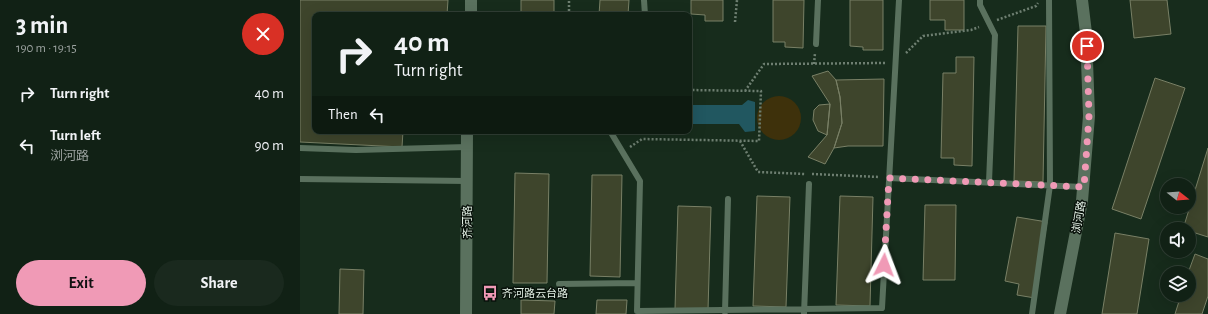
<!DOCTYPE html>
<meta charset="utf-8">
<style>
body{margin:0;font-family:"Alegreya Sans","Noto Sans SC",sans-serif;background:#1a291e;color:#f1f3f6;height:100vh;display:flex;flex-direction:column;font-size:15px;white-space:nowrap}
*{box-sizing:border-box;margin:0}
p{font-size:13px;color:#9ca3a0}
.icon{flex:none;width:22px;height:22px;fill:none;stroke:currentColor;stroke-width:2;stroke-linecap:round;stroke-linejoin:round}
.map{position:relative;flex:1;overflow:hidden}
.drawer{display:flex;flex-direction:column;background:#112115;width:300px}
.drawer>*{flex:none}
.hud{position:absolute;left:12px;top:12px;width:380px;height:122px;border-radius:8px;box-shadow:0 4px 16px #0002,0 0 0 1px #303e34;background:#112115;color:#f1f3f6;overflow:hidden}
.needle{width:26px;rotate:107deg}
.fabs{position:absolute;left:860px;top:178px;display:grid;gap:8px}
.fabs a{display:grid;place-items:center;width:36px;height:36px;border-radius:50%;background:#112115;box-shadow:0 4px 16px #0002,0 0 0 1px #303e34;font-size:20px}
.pin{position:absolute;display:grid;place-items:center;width:34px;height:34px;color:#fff;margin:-17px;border:2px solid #fff;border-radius:50%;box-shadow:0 1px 4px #0007}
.me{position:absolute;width:44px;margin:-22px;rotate:3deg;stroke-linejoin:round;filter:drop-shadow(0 0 3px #0008)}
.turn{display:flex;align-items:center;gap:14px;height:84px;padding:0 16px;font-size:18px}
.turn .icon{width:52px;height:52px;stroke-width:2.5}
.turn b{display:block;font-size:28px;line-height:34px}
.then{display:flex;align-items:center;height:38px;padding:0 16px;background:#0003;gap:8px;font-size:15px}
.round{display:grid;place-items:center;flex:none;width:42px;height:42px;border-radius:21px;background:#1a291e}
.headline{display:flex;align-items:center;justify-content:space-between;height:68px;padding:0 16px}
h1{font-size:24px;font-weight:600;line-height:30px}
.cta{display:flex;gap:8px;margin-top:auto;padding:8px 16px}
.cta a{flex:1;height:46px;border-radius:24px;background:#f09ab6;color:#111;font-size:16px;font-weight:600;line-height:46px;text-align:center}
.cta a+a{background:#1a291e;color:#f1f3f6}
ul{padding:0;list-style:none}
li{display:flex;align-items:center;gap:12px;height:52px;padding:0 16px}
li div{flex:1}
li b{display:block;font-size:15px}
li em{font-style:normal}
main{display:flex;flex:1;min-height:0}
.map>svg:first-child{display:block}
</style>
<main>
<section class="drawer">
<div class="headline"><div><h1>3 min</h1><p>190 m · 19:15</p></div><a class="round" style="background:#d93025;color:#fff"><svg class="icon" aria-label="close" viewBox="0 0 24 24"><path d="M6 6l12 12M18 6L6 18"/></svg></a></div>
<ul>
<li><svg class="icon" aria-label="right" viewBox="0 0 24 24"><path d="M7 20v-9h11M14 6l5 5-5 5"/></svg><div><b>Turn right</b></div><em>40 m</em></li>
<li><svg class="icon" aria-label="left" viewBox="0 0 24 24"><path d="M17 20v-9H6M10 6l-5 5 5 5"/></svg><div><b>Turn left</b><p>浏河路</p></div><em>90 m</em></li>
</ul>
<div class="cta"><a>Exit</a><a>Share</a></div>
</section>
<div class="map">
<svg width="908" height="314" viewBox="0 0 908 314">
<rect width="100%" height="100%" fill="#172c1c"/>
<path fill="#3e310b" d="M457 118a22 22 0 1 1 44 0a22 22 0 1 1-44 0Z"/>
<path fill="#215760" d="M448,100L455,102V131L445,132L439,124H389V105H442Z"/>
<path fill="#3e452c" stroke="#798066" d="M0,0H148L147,15H15V131H103L102,147L0,142Z
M221,0H254V15H221Z
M300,0H329L328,15H299Z
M391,0H423V21H405V15L391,14Z
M473,0H504L503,48L485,47V42H473Z
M550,0H583V50H563V47L550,46Z
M630,0H664V30H645V20H630Z
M830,0H867L871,34L834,38Z
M718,26H746L743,182L714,181Z
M656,57H674L672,166L654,165V158H641L643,73H656Z
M528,71L536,80L540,97L542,123L534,148L525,164L508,157L527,135L530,104L512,76Z
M855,78L885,88L841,219L812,209Z
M584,79L583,146H548L534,148L542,123L540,97L536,80Z
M530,104L527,135L518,131L513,120L514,110L519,105Z
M908,148V237L889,231V229H883Z
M215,173L249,174L247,283H213Z
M292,175H322L320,277L290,276Z
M457,196L490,197L486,307L453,306Z
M540,196L573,197L570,306L536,305Z
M625,205H656L655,280H623Z
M378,206L411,207L408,310L375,309Z
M717,217L747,222L735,298L717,295L719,284L705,281Z
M815,233L849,239L837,314H802Z
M895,254L908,259V296L902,314H875L881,295H889L888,273Z
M40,269L64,270L63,314H39Z
M221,300L255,301L254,314H221Z
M297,300H327L326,314H296Z"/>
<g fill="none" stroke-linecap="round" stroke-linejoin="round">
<path stroke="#6e7f71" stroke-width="2.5" stroke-dasharray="2 2" stroke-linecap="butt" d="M269,15V0
M697,20L736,6L738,3
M435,22L437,0
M606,53L623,36L671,30L679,27
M514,64L515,53
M445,91L464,64L585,63
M440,141L458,172L505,174
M330,147L342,139L459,141L461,91L389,90
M512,174L579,177"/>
<path stroke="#5a715e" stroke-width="6" d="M344,0L345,15
M680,0V5L695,35L689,182
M516,44L518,0
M310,131L340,181L337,311L582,308L599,0
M0,148L56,150L167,147
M589,178L783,187
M0,179L167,181
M259,284L337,283
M425,312L428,199
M504,314L509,184
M732,314L750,185L749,0"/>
<path stroke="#5a715e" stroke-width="12" d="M171,15V0
M166,314L167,131
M760,314L782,201L789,116L786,33L782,0"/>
</g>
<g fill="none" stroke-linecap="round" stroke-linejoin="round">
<path stroke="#f09ab6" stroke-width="7" stroke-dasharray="0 12.6" d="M584,265L589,178L784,187L789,116L787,46"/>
</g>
<defs>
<g id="bus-bare" transform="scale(1.2)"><path d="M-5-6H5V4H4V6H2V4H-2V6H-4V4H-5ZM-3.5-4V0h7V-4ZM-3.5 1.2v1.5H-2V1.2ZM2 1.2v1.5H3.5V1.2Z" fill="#f09ab6" stroke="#09120b" stroke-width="2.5" paint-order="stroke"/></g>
</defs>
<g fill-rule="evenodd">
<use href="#bus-bare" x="190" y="293"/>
</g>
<g text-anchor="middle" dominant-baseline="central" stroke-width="3" stroke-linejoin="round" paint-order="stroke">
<g font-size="11" fill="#e4f1e6" stroke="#09120b">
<text transform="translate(779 217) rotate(-80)">浏河路</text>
<text transform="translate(167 222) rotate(-90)">齐河路</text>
</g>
<g font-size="11" fill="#e4f1e6" stroke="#09120b" text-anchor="start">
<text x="202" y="293">齐河路云台路</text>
</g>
</g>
</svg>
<div class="fabs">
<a><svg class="needle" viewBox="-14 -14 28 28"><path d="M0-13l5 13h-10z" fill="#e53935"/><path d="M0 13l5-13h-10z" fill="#9ca3a0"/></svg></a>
<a><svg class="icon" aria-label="sound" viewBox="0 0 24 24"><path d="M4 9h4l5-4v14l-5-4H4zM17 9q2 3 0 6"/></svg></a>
<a><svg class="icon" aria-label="layers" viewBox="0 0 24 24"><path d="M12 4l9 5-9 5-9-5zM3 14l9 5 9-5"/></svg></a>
</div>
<div class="pin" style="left:787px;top:46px;background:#d93025"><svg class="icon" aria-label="arrive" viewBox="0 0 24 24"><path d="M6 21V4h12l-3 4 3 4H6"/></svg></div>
<svg class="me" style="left:584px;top:265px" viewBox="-20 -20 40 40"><path d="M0-17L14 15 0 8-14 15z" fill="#f09ab6" stroke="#fff" stroke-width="4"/></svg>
<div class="hud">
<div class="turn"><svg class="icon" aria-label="right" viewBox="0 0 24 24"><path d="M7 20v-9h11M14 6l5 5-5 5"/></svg><div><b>40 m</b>Turn right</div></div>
<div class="then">Then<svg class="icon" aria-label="left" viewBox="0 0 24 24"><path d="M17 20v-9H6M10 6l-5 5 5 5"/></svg></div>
</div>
</div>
</main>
